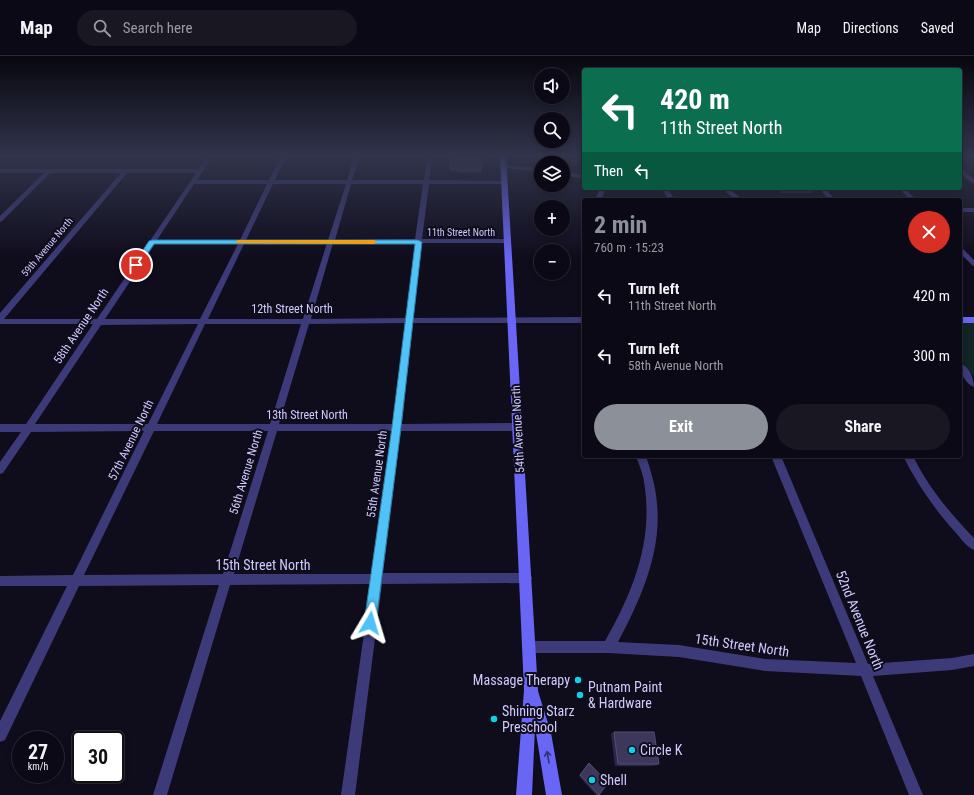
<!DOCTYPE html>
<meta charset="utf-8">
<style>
body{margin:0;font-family:"Roboto Condensed",sans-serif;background:#191722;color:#f1f3f6;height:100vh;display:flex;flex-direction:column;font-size:15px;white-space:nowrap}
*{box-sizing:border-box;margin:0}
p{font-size:13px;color:#9a9aa0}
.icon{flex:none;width:22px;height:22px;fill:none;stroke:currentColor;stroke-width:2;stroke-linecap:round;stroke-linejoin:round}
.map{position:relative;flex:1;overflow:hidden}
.drawer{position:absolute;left:582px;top:142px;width:380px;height:260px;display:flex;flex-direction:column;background:#0b0915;border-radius:4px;box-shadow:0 2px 6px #0003,0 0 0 1px #2b2a34}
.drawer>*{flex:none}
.hud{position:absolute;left:582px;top:12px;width:380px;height:122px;border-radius:4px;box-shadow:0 2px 6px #0003,0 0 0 1px #2b2a34;background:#0b6e4f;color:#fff;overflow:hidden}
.fabs{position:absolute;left:534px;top:12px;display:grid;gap:8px}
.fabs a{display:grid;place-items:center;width:36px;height:36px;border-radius:50%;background:#0b0915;box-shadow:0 2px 6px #0003,0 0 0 1px #2b2a34;font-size:20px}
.speed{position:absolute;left:12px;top:675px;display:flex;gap:8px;font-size:20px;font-weight:700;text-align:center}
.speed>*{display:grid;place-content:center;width:52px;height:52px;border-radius:50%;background:#0b0915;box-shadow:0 2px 6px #0003,0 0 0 1px #2b2a34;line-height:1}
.speed small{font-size:10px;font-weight:400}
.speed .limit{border:2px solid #111;border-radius:6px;background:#fff;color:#111}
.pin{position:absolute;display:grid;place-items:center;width:34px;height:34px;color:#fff;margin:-17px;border:2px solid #fff;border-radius:50%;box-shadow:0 1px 4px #0007}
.me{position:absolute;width:44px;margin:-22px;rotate:7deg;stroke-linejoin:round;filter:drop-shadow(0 0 3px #0008)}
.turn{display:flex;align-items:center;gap:14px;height:84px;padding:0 12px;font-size:18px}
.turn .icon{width:52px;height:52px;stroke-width:2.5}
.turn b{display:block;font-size:28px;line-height:34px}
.then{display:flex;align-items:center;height:38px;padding:0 12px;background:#0003;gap:8px;font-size:15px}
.round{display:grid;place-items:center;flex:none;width:42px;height:42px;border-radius:21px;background:#191722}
.headline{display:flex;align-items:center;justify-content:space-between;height:68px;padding:0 12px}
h1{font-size:24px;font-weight:700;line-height:30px;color:#8c9099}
.primary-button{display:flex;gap:8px;margin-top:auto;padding:8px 12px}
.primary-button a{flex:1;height:46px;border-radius:24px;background:#8c9099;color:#fff;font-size:16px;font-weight:700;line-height:46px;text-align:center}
.primary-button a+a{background:#191722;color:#f1f3f6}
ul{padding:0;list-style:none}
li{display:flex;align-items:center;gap:12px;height:60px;padding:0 12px}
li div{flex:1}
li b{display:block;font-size:15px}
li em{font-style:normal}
header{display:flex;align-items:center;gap:24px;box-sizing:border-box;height:56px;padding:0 20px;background:#0b0915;border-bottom:1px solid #2b2a34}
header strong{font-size:19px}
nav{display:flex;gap:22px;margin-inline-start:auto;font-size:14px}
.search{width:280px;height:36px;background:#191722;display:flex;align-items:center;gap:10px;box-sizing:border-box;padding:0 14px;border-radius:22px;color:#9a9aa0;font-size:15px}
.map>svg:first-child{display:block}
</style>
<header>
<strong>Map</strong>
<div class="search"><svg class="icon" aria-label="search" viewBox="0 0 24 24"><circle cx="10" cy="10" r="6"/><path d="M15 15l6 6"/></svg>Search here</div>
<nav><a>Map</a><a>Directions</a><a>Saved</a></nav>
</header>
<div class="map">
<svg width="974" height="739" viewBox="0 0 974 739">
<rect width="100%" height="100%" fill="#0f0c1c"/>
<path fill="#102524" d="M960,267H974V321L960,303Z"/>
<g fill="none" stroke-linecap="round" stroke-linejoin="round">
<path fill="#3c3a78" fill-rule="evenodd" d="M207,100H213L197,124H269L281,100H287L275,124H347L354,100H360L352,124H424L427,100H433L429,124L506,125V127L504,128H429L422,183H507L510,185L507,187H421L413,262L584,261V267H413L402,368L518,367L521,368L523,371L521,374L518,375H401L383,517H526L530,518L532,522L530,526L526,527L382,528L355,739H341L371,528L230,529L167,739H153L219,529L79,530L5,684L0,686V665L67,530H0V520L73,519L144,375L31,376L3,417L0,418V406L21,376H0V368H26L93,268H0V257L121,117H50L2,165L0,166V160L44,117H0V113H198ZM127,117H196L97,263H4ZM194,128H267L240,184H157ZM273,128H346L328,184H246ZM351,128H423L415,183L335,184ZM327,187L303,263H208L244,188ZM333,187H415L406,262L311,263ZM155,188H238L200,263H105ZM405,267L393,368H279L309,268ZM198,268L148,368H35L101,269ZM205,268H301L270,368H157ZM154,375H268L223,518L84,519ZM277,375H392L372,518H234Z
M504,109L541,112V116L502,112V110Z
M960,112L974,123V128L960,117Z
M563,115L584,119V123L563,119Z
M600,132H606L601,144H595Z
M661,132H667L675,144H669Z
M721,132H728L743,144H736Z
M819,132H825L835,144H829Z
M899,132H905L916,144H910Z
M960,152H974V156H960Z
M960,191L962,192L974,204V210L972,209L960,197Z
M960,307C969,310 974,322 974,331C965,328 960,316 960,307Z
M636,400H646C651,416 656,431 657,448C662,496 640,545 618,586L679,589L765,603L856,607L771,400H781L868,608L952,602L974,598V610L952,614L873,620L923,739H909L861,620L765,615L679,601L608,597H529L525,595L523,591L525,587L529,585H605C633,536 654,484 644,426C643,417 639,409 636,400Z
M903,400H913C928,431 950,457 974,482V494C967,491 961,483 956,477C935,454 917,428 903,400Z"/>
<path fill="#6966f6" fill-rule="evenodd" d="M500,100H506L538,635L551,677L562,739H546L535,671L532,739H516L524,634Z
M960,261H974V267H960Z"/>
</g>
<path fill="#2c2549" d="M482,100L481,117H457V115H450V113Z
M779,132H815L813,137H782Z
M614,676L659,708L654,710H615L611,678Z
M589,707L599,739H596L579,720L588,708Z"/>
<path fill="#3e375c" stroke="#544e75" d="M451,100H482L481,115H457V113H450Z
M614,676H654L659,708H618Z
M589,707L608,727L599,739L580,719Z"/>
<defs><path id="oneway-shaft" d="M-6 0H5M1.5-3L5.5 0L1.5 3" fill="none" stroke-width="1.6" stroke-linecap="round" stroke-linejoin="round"/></defs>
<use stroke="#333073" href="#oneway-shaft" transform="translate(548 701) rotate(-100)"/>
<linearGradient id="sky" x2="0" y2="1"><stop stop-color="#08070f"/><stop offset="0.49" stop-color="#31344b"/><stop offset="1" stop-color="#31344b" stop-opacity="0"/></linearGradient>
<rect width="974" height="203" fill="url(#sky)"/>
<path fill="#4fc3f7" stroke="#337fa1" d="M418,184L422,186L401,371L376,567L374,571L370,573L366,571L364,567L392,371L415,188H154L139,210L133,209L149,185L152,184Z"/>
<path fill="#f59e0b" d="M238,184H374L377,186L374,188L236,187V185Z"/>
<g fill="#0dd1e5" stroke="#0f0c1c" stroke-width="1.5">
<circle cx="578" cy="624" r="4"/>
<circle cx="580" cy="639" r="4"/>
<circle cx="494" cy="663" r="4"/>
<circle cx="632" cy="694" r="4"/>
<circle cx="592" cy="724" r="4"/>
</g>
<g text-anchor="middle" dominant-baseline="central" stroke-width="4" stroke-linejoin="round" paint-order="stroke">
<g font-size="10" fill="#cfcafc" stroke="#0f0c1c">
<text x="461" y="176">11th Street North</text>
<text transform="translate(47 191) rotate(-50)">59th Avenue North</text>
</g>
<g font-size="12" fill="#cfcafc" stroke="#0f0c1c">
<text x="292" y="253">12th Street North</text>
<text transform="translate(81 270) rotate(-56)">58th Avenue North</text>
<text x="307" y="359">13th Street North</text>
<text transform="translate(518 373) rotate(-93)">54th Avenue North</text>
<text transform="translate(131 384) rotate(-64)">57th Avenue North</text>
<text transform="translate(246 416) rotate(-73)">56th Avenue North</text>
<text transform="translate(377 418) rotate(-82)">55th Avenue North</text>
</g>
<g font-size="14" fill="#cfcafc" stroke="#0f0c1c">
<text x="263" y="509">15th Street North</text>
<text transform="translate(860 564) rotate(68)">52nd Avenue North</text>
<text transform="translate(742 589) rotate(8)">15th Street North</text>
</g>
<g font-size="14" fill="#cfcafc" stroke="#0f0c1c" text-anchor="start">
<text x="570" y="624" text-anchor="end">Massage Therapy</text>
<text x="588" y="631">Putnam Paint<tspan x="588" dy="16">&amp; Hardware</tspan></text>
<text x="502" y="655">Shining Starz<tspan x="502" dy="16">Preschool</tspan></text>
<text x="640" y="694">Circle K</text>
<text x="600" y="724">Shell</text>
</g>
</g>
</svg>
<div class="fabs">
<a><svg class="icon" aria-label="sound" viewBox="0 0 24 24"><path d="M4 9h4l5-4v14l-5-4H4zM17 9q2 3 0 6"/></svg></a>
<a><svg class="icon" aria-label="search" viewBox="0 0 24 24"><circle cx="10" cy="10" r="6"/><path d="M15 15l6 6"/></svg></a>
<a><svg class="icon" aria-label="layers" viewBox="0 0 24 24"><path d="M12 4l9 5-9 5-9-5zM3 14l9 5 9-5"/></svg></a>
<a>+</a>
<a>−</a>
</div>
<div class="speed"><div>27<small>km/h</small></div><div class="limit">30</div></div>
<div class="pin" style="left:136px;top:209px;background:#d93025"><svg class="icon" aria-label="arrive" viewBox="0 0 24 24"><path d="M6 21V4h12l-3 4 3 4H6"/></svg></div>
<svg class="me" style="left:370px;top:567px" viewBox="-20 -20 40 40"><path d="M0-17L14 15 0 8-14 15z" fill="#4fc3f7" stroke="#fff" stroke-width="4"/></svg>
<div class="hud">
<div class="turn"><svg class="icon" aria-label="left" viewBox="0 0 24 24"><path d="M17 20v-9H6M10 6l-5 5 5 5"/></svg><div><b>420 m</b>11th Street North</div></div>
<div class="then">Then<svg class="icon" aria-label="left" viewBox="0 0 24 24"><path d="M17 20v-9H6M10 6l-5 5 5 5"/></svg></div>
</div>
<section class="drawer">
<div class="headline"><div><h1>2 min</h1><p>760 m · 15:23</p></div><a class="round" style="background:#d93025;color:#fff"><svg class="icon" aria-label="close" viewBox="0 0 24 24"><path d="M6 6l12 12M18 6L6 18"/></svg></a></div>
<ul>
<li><svg class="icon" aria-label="left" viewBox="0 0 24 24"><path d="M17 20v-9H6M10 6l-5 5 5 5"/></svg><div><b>Turn left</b><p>11th Street North</p></div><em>420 m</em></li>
<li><svg class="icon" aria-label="left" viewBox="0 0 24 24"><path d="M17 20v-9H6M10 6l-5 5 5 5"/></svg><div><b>Turn left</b><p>58th Avenue North</p></div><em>300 m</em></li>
</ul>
<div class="primary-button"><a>Exit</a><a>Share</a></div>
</section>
</div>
